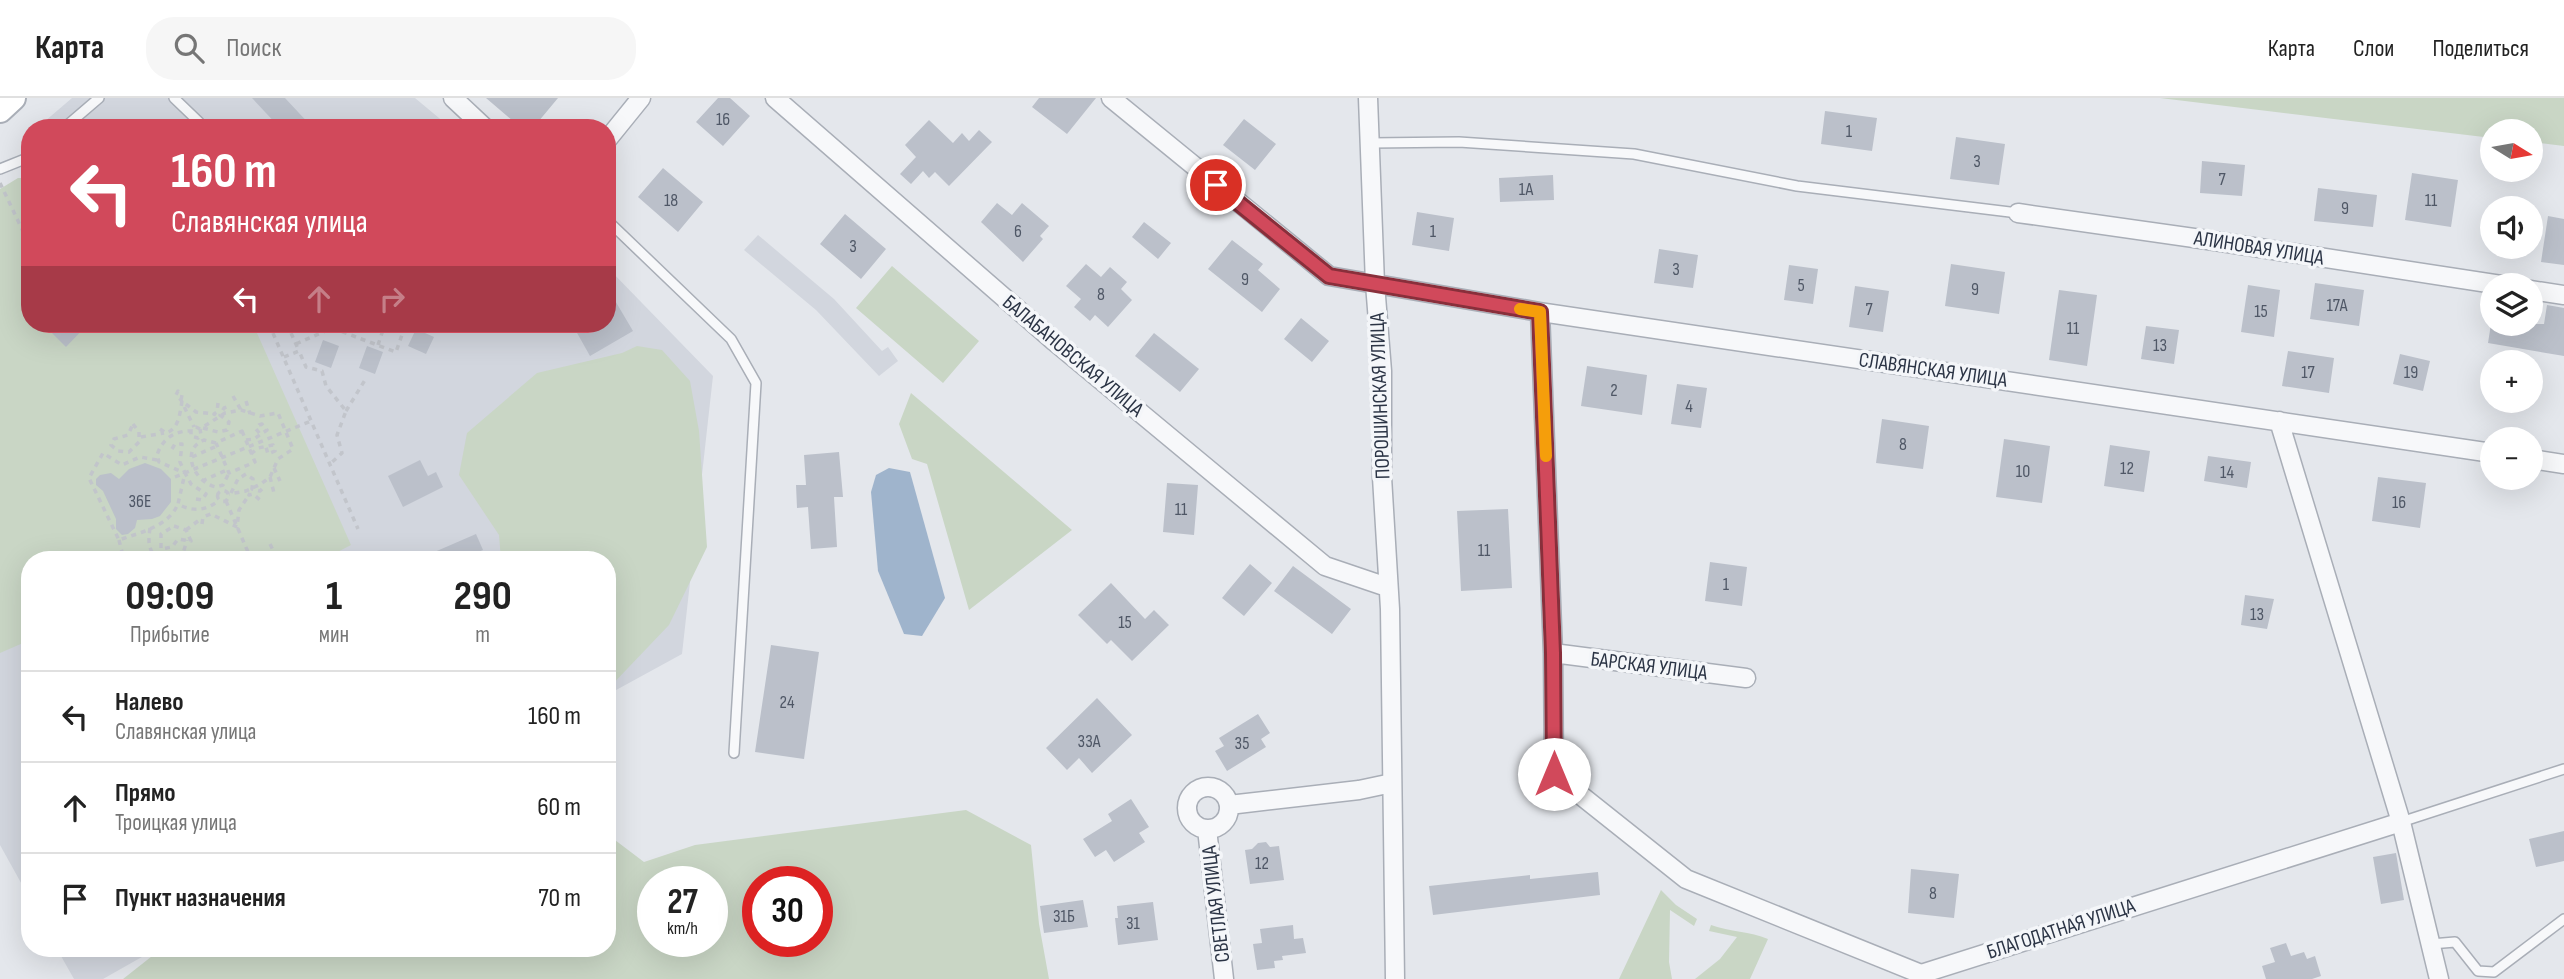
<!DOCTYPE html>
<html lang="ru">
<meta charset="utf-8">
<style>
body{margin:0;font-family:"Sofia Sans Condensed",sans-serif;background:#f6f6f6;color:#222;height:100vh;display:flex;flex-direction:column;font-size:26px;white-space:nowrap}
*{box-sizing:border-box;margin:0}
p{font-size:23px;color:#767676}
.icon{flex:none;width:38px;height:38px;fill:none;stroke:currentColor;stroke-width:2;stroke-linecap:round;stroke-linejoin:round}
.map{position:relative;flex:1;overflow:hidden}
.side{position:absolute;left:21px;top:453px;width:595px;height:406px;display:flex;flex-direction:column;background:#fff;border-radius:28px;box-shadow:0 7px 28px #0002}
.side>*{flex:none}
.top-card{position:absolute;left:21px;top:21px;width:595px;height:214px;border-radius:28px;box-shadow:0 7px 28px #0002;background:#d1495b;color:#fff;overflow:hidden}
.needle{width:46px;rotate:101deg}
.fabs{position:absolute;left:2480px;top:21px;display:grid;gap:14px}
.fabs a{display:grid;place-items:center;width:63px;height:63px;border-radius:50%;background:#fff;box-shadow:0 7px 28px #0002;font-size:35px}
.speed{position:absolute;left:637px;top:768px;display:flex;gap:14px;font-size:35px;font-weight:700;text-align:center}
.speed>*{display:grid;place-content:center;width:91px;height:91px;border-radius:50%;background:#fff;box-shadow:0 7px 28px #0002;line-height:1}
.speed small{font-size:18px;font-weight:400}
.speed .limit{border:10px solid #d22;background:#fff;color:#111}
.pin{position:absolute;display:grid;place-items:center;width:60px;height:60px;color:#fff;margin:-30px;border:4px solid #fff;border-radius:50%;box-shadow:0 2px 7px #0007}
.me{position:absolute;width:77px;margin:-38px;rotate:0deg;stroke-linejoin:round;filter:drop-shadow(0 0 5px #0008)}
.turn{display:flex;align-items:center;gap:24px;height:147px;padding:0 35px;font-size:32px}
.turn .icon{width:91px;height:91px;stroke-width:2.5}
.turn b{display:block;font-size:49px;line-height:60px}
.lanes{display:flex;align-items:center;height:66px;padding:0 35px;background:#0003;justify-content:center;gap:35px;direction:ltr}
.lanes .off{opacity:.35}
.eta{display:flex;justify-content:space-evenly;align-items:center;height:119px;text-align:center}
.eta b{font-size:42px;font-weight:700;line-height:49px}
ul{padding:0;list-style:none}
li{display:flex;align-items:center;gap:21px;height:91px;padding:0 35px;border-top:2px solid #e0e0e0}
li div{flex:1}
li b{display:block;font-size:26px}
li em{font-style:normal}
header{display:flex;align-items:center;gap:42px;box-sizing:border-box;height:98px;padding:0 35px;background:#fff;border-bottom:2px solid #e0e0e0}
header strong{font-size:33px}
nav{display:flex;gap:38px;margin-inline-start:auto;font-size:24px}
.search{width:490px;height:63px;background:#f6f6f6;display:flex;align-items:center;gap:18px;box-sizing:border-box;padding:0 24px;border-radius:28px;color:#767676;font-size:26px}
.map>svg:first-child{display:block}
</style>
<header>
<strong>Карта</strong>
<div class="search"><svg class="icon" aria-label="search" viewBox="0 0 24 24"><circle cx="10" cy="10" r="6"/><path d="M15 15l6 6"/></svg>Поиск</div>
<nav><a>Карта</a><a>Слои</a><a>Поделиться</a></nav>
</header>
<div class="map">
<svg width="2564" height="881" viewBox="0 0 2564 881">
<rect width="100%" height="100%" fill="#e4e7ec"/>
<path fill="#d2d6de" d="M72,0H415L451,30H37Z
M0,110L30,226H607V169L713,278L682,556L607,597V462H30V801L0,747Z
M758,137L834,201L882,253L888,249L898,263L879,278L816,212L744,152Z
M57,851H156L103,881H74Z"/>
<path fill="#c9d6c5" fill-rule="evenodd" d="M2160,0H2564V48L2531,44L2530,33H2492V40Z
M18,80H30V226H253L351,447L322,462H30V542L0,555V91Z
M892,168L979,243L943,285L856,210Z
M637,248L662,252L690,283L699,333L707,449L669,527L607,592V462H501L499,437L459,377L467,335L537,275L622,255Z
M911,295L1072,432L969,512L927,366L912,361L899,326Z
M966,712L1031,747L1039,826L1049,881H123L161,851L338,850L351,853L355,850H607V736L644,764L695,747ZM653,784H712V844H653ZM758,784H817V844H758Z
M1661,792L1676,807L1697,821L1694,828L1670,812L1669,864L1672,881H1619Z
M1711,827C1730,834 1750,833 1768,841L1750,881H1695L1720,861L1737,839L1709,833Z"/>
<path fill="#9fb4cc" d="M889,370L910,374L945,500L922,538L904,536L878,473L871,394L876,377Z"/>
<path fill="#bbc0ca" d="M252,0H285L313,30H280Z
M486,0H558L533,30H521Z
M718,0H730L750,18L723,48L696,24Z
M1039,0H1096L1067,36L1032,9Z
M1825,13L1877,20L1872,53L1821,46Z
M1244,21L1276,46L1255,72L1223,47Z
M929,22L953,45L962,35L969,43L979,32L992,44L949,88L935,74L929,80L923,73L911,86L900,76L916,59L905,47Z
M1956,39L2005,46L1999,87L1950,81Z
M2202,63L2245,67L2242,98L2200,95Z
M663,70L703,104L678,134L638,99Z
M2412,75L2458,82L2451,129L2405,122Z
M1553,77L1554,102L1500,104L1499,80Z
M2318,90L2377,97L2373,129L2314,123Z
M997,105L1012,117L1022,105L1049,128L1040,138L1043,141L1023,164L981,124Z
M1417,114L1454,120L1449,153L1412,147Z
M845,116L886,151L861,181L820,146Z
M2548,118L2564,121V167L2541,164Z
M1144,124L1171,145L1158,161L1132,139Z
M1232,142L1263,166L1258,172L1280,191L1262,214L1208,171Z
M1659,151L1698,157L1693,190L1654,185Z
M1086,166L1101,179L1110,169L1127,184L1121,191L1132,202L1108,229L1095,217L1090,223L1074,209L1081,201L1066,188Z
M1951,166L2005,174L1999,216L1945,208Z
M1789,167L1818,171L1813,206L1784,202Z
M2315,185L2364,192L2359,228L2310,221Z
M2248,187L2280,192L2274,239L2241,234Z
M1855,188L1889,193L1883,234L1849,229Z
M607,189L633,233L590,258L572,226H607Z
M2059,192L2097,197L2087,268L2049,262Z
M2547,207L2564,210V258L2488,245L2491,226H2544Z
M1301,220L1329,243L1312,264L1284,241Z
M61,226H88L66,249L52,235Z
M2146,228L2179,232L2174,266L2141,261Z
M416,231L434,239L426,256L408,248Z
M1154,235L1199,271L1180,294L1135,258Z
M323,242L339,248L331,270L315,264Z
M367,248L383,254L375,276L359,270Z
M2288,253L2334,260L2329,295L2282,288Z
M2400,256L2430,263L2423,293L2393,286Z
M1587,268L1647,277L1642,317L1581,308Z
M1677,286L1707,290L1701,330L1671,326Z
M1882,321L1929,328L1923,371L1876,365Z
M2004,341L2050,348L2042,405L1996,399Z
M2110,347L2150,353L2144,394L2104,388Z
M839,354L843,399H834L837,449L811,451L808,409L797,410L796,387H806L804,357Z
M2208,358L2251,364L2247,390L2204,383Z
M420,362L428,378L436,374L443,389L403,409L388,378Z
M145,365L161,371L171,381V404L160,418L152,421L137,422L135,430L128,436L122,437L116,431V421L103,393L96,387V381L100,377L111,375L119,381L129,371Z
M2378,379L2426,385L2420,430L2372,423Z
M1167,385L1198,387L1194,437L1163,434Z
M1508,411L1512,490L1461,493L1457,413Z
M476,436L483,452L459,462H416Z
M1710,464L1747,469L1742,508L1705,503Z
M1250,466L1272,485L1244,518L1222,500Z
M1293,468L1351,511L1332,536L1274,493Z
M1111,485L1145,521L1154,512L1169,527L1132,563L1111,542L1107,546L1078,517Z
M2245,497L2274,501L2267,531L2241,527Z
M771,547L819,554L804,661L755,654Z
M1097,600L1132,637L1092,675L1079,660L1067,672L1046,650Z
M1258,616L1270,635L1261,641L1266,649L1227,673L1215,653L1224,648L1219,640Z
M1131,701L1149,729L1139,735L1145,744L1114,764L1106,752L1095,759L1083,741L1112,723L1108,716Z
M2564,733V763L2536,769L2529,741Z
M1266,744L1270,749L1279,748L1284,782L1250,786L1245,752L1252,751L1258,745Z
M2396,755L2404,802L2381,806L2373,759Z
M1911,771L1959,776L1954,820L1908,815Z
M1598,774L1600,797L1433,817L1429,788L1530,777V781Z
M1083,802L1088,829L1044,835L1040,808Z
M1153,804L1158,842L1118,847L1115,820H1118L1117,808Z
M1293,827L1294,841L1303,840L1306,855L1282,858L1283,862L1274,863L1275,870L1257,872L1253,846L1262,845L1260,831Z
M2286,845L2291,858L2304,854L2307,861L2315,858L2321,878L2312,881H2266L2262,868L2275,864L2270,850Z"/>
<g fill="none" stroke-linecap="round" stroke-linejoin="round">
<g stroke="#a9aeb7" stroke-width="12">
<path id="lane" d="M174,0L199,24L200,30
M64,30L99,0
M1371,45L1459,44L1634,56L1797,88L2018,115
M0,71L30,59
M607,122L731,241L756,285L734,655
M2401,724L2564,671
M2431,846L2455,844L2478,873L2494,874L2564,821"/>
</g>
<g stroke="#a9aeb7" stroke-width="21">
<path id="street" d="M453,0L485,30
M775,0L1055,244L1325,468L1387,489
M1111,0L1329,178L1540,214L2492,355
M1368,0L1375,186L1382,273V379L1390,511L1395,881
M607,42L641,0
M2018,115L2208,142L2501,187
M2530,192L2564,197
M1540,214L1553,555L1554,676L1686,781L1921,876L2401,724
M2279,323L2401,724L2439,881
M2530,361L2564,366
M1553,555L1746,580
M1187 710a21 21 0 1 1 42 0a21 21 0 1 1-42 0Z
M1229,707L1359,692L1392,685
M1207,731L1224,881"/>
</g>
<g stroke="#a9aeb7" stroke-width="28">
<path id="secondary" d="M0,12L13,0"/>
</g>
<path stroke="#c2c5cb" stroke-width="3.5" stroke-dasharray="5 5" stroke-linecap="butt" d="M0,85L30,148
M269,226L358,431
M287,226L299,253
M296,246L332,230L396,254L404,231
M378,247L385,226
M284,259L299,253L306,269L322,273L326,288L346,313L337,337L342,355L330,366
M233,298L241,312
M181,302L182,297L178,293L176,297L181,302L194,329
M246,303L250,316
M346,313L365,282
M216,317L214,316L217,314L218,305
M133,326L139,334V344L129,354L118,353L111,347L114,341L128,337Z
M203,330L218,334L227,332L229,324L220,317L224,310L227,309
M160,331L166,335C179,331 180,315 182,303L196,314L214,316
M200,331L196,329L191,331V338L198,340L201,337L200,331L225,315L241,312L260,318L278,315L293,351L278,361L270,379L261,386L246,393L229,396
M242,333L255,364L229,375L216,345Z
M141,339L164,335
M246,342L254,341L267,332L262,326L259,327L256,331L260,336
M216,345L204,342C179,352 195,385 216,389L223,387L229,375
M172,351L175,346H182L180,364L185,375L159,364L157,357C162,342 173,333 190,333
M251,356L258,350L273,347L275,353L268,356L266,349
M192,359L217,348
M157,362L140,359L122,367L103,355L89,380L119,442C141,434 168,429 178,406
M274,370L280,383
M175,379L311,323
M270,379L274,395
M202,383L227,372
M217.5 398a5.5 5.5 0 1 1 11 0a5.5 5.5 0 1 1-11 0Z
M231,395L238,381L246,376L253,381L252,391L260,393L262,391
M250,395L249,397L253,396L260,402
M196,401L202,402L206,396L191,386L185,375L178,406C192,414 207,413 219,402
M226,403L251,461L255,462
M202,426L203,419L211,416L237,429L239,412L249,397
M174,428L186,432L191,443L178,441L172,449L161,451V436Z
M150,430C148,444 148,452 158,462
M186,432L202,420
M119,442L124,462
M270,446L278,462
M181,462L187,442"/>
<use href="#lane" stroke="#f7f8fa" stroke-width="9"/>
<use href="#street" stroke="#f7f8fa" stroke-width="18"/>
<use href="#secondary" stroke="#fff" stroke-width="24"/>
</g>
<g fill="none" stroke-linecap="round" stroke-linejoin="round">
<g stroke="#882f3b" stroke-width="18">
<path id="route" d="M1216,87L1329,178L1540,214L1553,555L1554,676"/>
</g>
<use href="#route" stroke="#d1495b" stroke-width="12"/>
<path stroke="#f59e0b" stroke-width="12" d="M1520,211L1540,214L1546,358"/>
</g>
<g text-anchor="middle" dominant-baseline="central" stroke-width="7" stroke-linejoin="round" paint-order="stroke">
<g font-size="18" fill="#4f5766">
<text x="723" y="21">16</text>
<text x="1849" y="33">1</text>
<text x="1977" y="63">3</text>
<text x="2222" y="81">7</text>
<text x="1526" y="91">1А</text>
<text x="671" y="102">18</text>
<text x="2431" y="102">11</text>
<text x="2345" y="110">9</text>
<text x="1018" y="133">6</text>
<text x="1433" y="133">1</text>
<text x="853" y="148">3</text>
<text x="1676" y="171">3</text>
<text x="1245" y="181">9</text>
<text x="1801" y="187">5</text>
<text x="1975" y="191">9</text>
<text x="1101" y="196">8</text>
<text x="2337" y="207">17А</text>
<text x="1869" y="211">7</text>
<text x="2261" y="213">15</text>
<text x="2073" y="230">11</text>
<text x="2160" y="247">13</text>
<text x="2308" y="274">17</text>
<text x="2411" y="274">19</text>
<text x="1614" y="292">2</text>
<text x="1689" y="308">4</text>
<text x="1903" y="346">8</text>
<text x="2127" y="370">12</text>
<text x="2023" y="373">10</text>
<text x="2227" y="374">14</text>
<text x="140" y="403">36Е</text>
<text x="2399" y="404">16</text>
<text x="1181" y="411">11</text>
<text x="1484" y="452">11</text>
<text x="1726" y="486">1</text>
<text x="2257" y="516">13</text>
<text x="1125" y="524">15</text>
<text x="787" y="604">24</text>
<text x="1089" y="643">33А</text>
<text x="1242" y="645">35</text>
<text x="1262" y="765">12</text>
<text x="1933" y="795">8</text>
<text x="1064" y="818">31Б</text>
<text x="1133" y="825">31</text>
</g>
<g font-size="21" fill="#2b3445" stroke="#f4f6f9">
<text transform="translate(2259 150) rotate(9)">АЛИНОВАЯ УЛИЦА</text>
<text transform="translate(1073 258) rotate(40)">БАЛАБАНОВСКАЯ УЛИЦА</text>
<text transform="translate(1933 272) rotate(8)">СЛАВЯНСКАЯ УЛИЦА</text>
<text transform="translate(1380 298) rotate(-92)">ПОРОШИНСКАЯ УЛИЦА</text>
<text transform="translate(1649 568) rotate(7)">БАРСКАЯ УЛИЦА</text>
<text transform="translate(1216 806) rotate(-97)">СВЕТЛАЯ УЛИЦА</text>
<text transform="translate(2061 831) rotate(-18)">БЛАГОДАТНАЯ УЛИЦА</text>
</g>
</g>
</svg>
<div class="fabs">
<a><svg class="needle" viewBox="-14 -14 28 28"><path d="M0-13l5 13h-10z" fill="#e53935"/><path d="M0 13l5-13h-10z" fill="#767676"/></svg></a>
<a><svg class="icon" aria-label="sound" viewBox="0 0 24 24"><path d="M4 9h4l5-4v14l-5-4H4zM17 9q2 3 0 6"/></svg></a>
<a><svg class="icon" aria-label="layers" viewBox="0 0 24 24"><path d="M12 4l9 5-9 5-9-5zM3 14l9 5 9-5"/></svg></a>
<a>+</a>
<a>−</a>
</div>
<div class="speed"><div>27<small>km/h</small></div><div class="limit">30</div></div>
<div class="pin" style="left:1216px;top:87px;background:#d93025"><svg class="icon" aria-label="arrive" viewBox="0 0 24 24"><path d="M6 21V4h12l-3 4 3 4H6"/></svg></div>
<svg class="me" style="left:1554px;top:676px" viewBox="-20 -20 40 40"><circle r="19" fill="#fff"/><path d="M0-13L10 11 0 6-10 11z" fill="#d1495b"/></svg>
<div class="top-card">
<div class="turn"><svg class="icon" aria-label="left" viewBox="0 0 24 24"><path d="M17 20v-9H6M10 6l-5 5 5 5"/></svg><div><b>160 m</b>Славянская улица</div></div>
<div class="lanes"><svg class="icon" aria-label="left" viewBox="0 0 24 24"><path d="M17 20v-9H6M10 6l-5 5 5 5"/></svg><svg class="icon off" aria-label="ahead" viewBox="0 0 24 24"><path d="M12 20V5M6 11l6-6 6 6"/></svg><svg class="icon off" aria-label="right" viewBox="0 0 24 24"><path d="M7 20v-9h11M14 6l5 5-5 5"/></svg></div>
</div>
<section class="side">
<div class="eta">
<div><b>09:09</b><p>Прибытие</p></div>
<div><b>1</b><p>мин</p></div>
<div><b>290</b><p>m</p></div>
</div>
<ul>
<li><svg class="icon" aria-label="left" viewBox="0 0 24 24"><path d="M17 20v-9H6M10 6l-5 5 5 5"/></svg><div><b>Налево</b><p>Славянская улица</p></div><em>160 m</em></li>
<li><svg class="icon" aria-label="ahead" viewBox="0 0 24 24"><path d="M12 20V5M6 11l6-6 6 6"/></svg><div><b>Прямо</b><p>Троицкая улица</p></div><em>60 m</em></li>
<li><svg class="icon" aria-label="arrive" viewBox="0 0 24 24"><path d="M6 21V4h12l-3 4 3 4H6"/></svg><div><b>Пункт назначения</b></div><em>70 m</em></li>
</ul>
</section>
</div>
